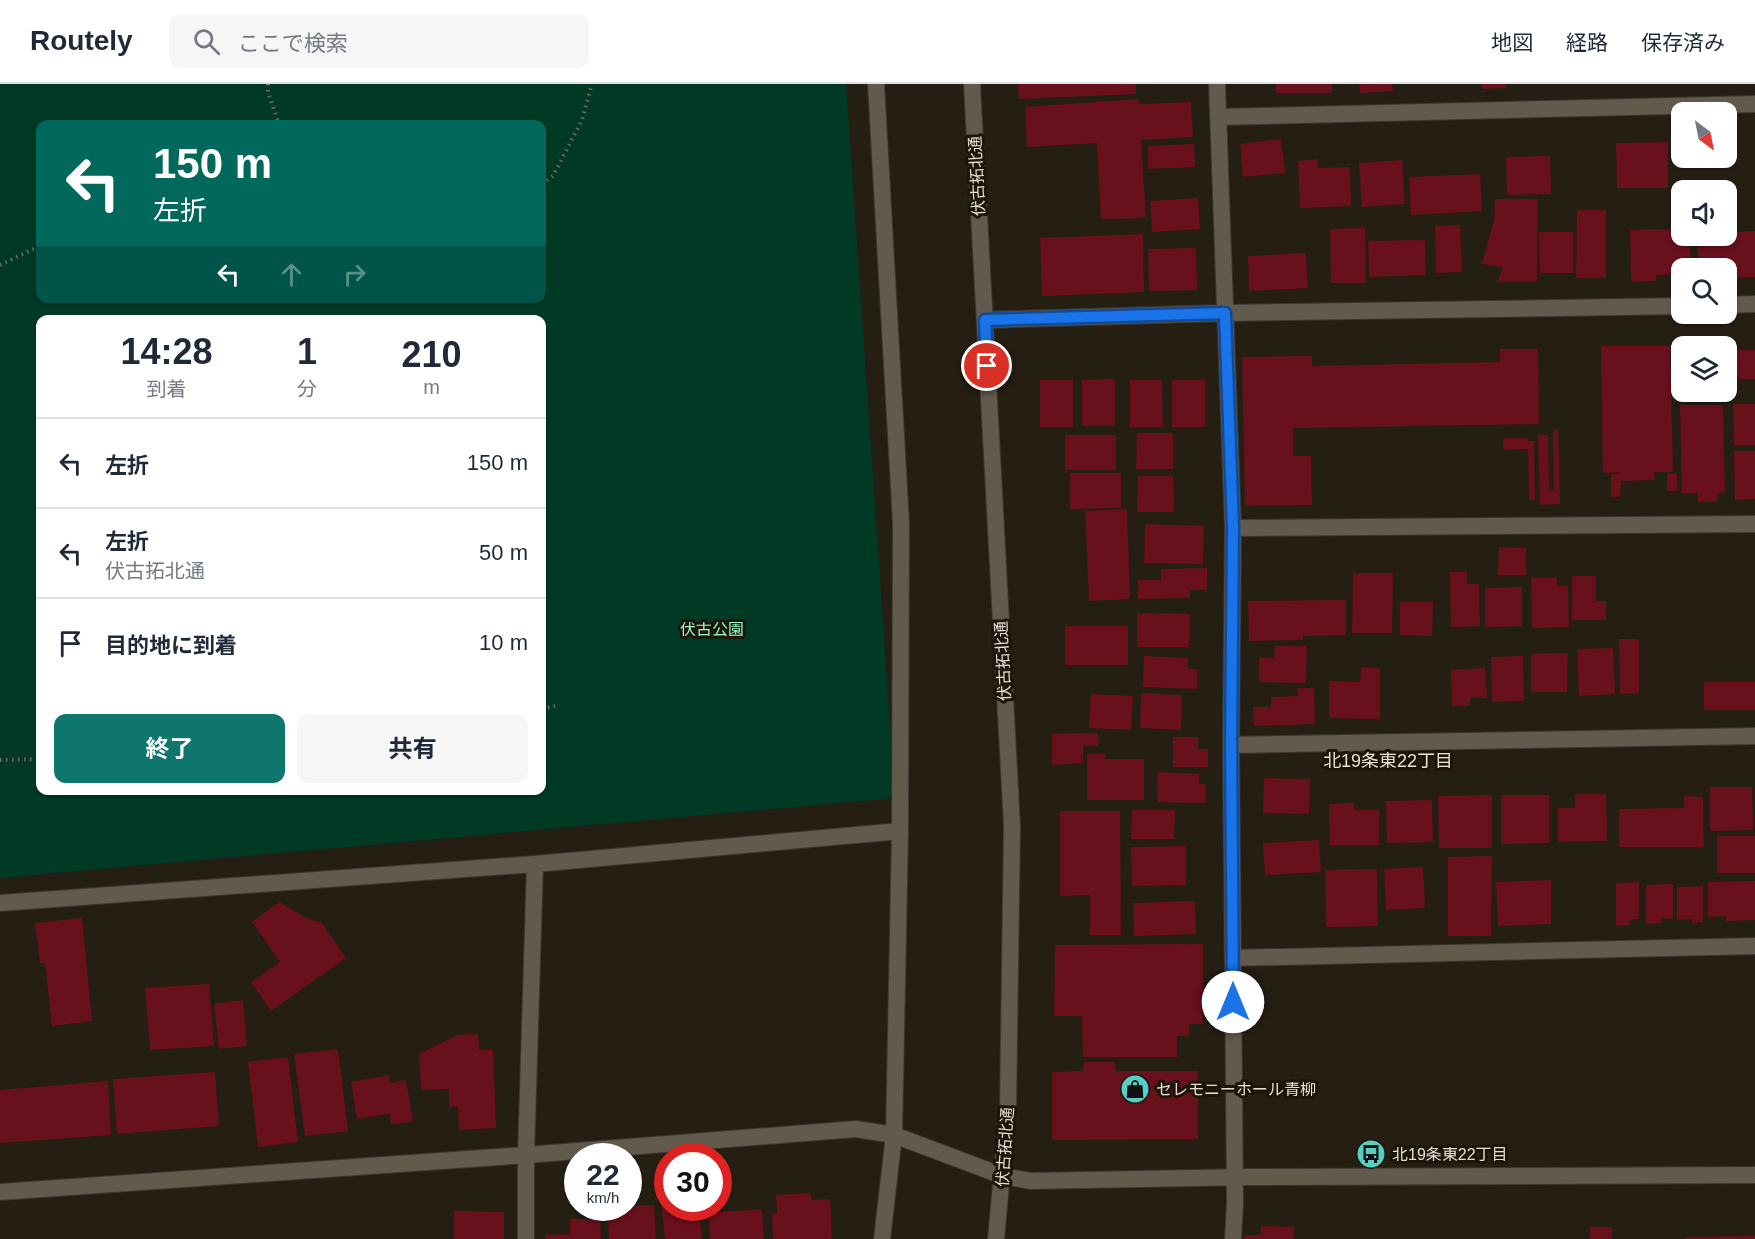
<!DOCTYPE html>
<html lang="ja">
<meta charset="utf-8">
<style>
body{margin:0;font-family:Helvetica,"Noto Sans JP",sans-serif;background:#f6f6f7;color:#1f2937;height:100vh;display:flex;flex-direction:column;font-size:22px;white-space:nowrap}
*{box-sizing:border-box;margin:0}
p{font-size:20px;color:#747a83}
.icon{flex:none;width:33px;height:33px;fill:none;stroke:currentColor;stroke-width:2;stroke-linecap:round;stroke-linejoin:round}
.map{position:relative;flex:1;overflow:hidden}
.panel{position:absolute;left:36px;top:231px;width:510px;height:480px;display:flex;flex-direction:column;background:#fff;border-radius:12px;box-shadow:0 2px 4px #0004}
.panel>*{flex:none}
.hud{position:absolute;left:36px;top:36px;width:510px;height:183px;border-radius:12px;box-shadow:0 2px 4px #0004;background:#00695c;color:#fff;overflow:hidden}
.needle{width:39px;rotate:148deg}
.tools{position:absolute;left:1671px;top:18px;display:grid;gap:12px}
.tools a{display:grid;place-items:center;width:66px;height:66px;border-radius:12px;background:#fff;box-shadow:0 2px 4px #0004;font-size:30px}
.speed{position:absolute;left:564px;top:1059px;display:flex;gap:12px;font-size:30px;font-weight:700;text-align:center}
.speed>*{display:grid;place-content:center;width:78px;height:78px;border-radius:50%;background:#fff;box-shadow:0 2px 4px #0004;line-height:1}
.speed small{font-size:15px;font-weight:400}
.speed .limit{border:9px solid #d22;background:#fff;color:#111}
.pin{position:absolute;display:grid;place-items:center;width:51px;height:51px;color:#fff;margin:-26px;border:3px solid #fff;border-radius:50%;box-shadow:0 2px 6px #0007}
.me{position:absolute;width:66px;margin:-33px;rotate:0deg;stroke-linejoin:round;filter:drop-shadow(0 0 4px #0008)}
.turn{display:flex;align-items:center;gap:21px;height:126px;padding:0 18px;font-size:27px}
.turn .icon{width:78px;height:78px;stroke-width:2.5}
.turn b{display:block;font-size:42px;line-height:51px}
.lanes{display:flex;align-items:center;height:57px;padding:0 18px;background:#0003;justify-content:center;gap:30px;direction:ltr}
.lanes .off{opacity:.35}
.eta{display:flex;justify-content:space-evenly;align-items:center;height:102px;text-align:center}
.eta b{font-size:36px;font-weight:700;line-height:42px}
.button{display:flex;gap:12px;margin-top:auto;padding:12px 18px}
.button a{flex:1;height:69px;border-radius:12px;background:#0f766e;color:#fff;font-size:24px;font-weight:700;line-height:69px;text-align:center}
.button a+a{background:#f6f6f7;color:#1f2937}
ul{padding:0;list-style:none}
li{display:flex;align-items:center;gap:18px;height:90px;padding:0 18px;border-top:2px solid #e0e1e3}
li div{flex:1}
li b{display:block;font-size:22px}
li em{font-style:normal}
header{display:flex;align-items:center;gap:36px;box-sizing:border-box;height:84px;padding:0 30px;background:#fff;border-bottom:2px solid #e0e1e3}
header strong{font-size:28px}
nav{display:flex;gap:33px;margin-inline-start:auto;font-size:21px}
.search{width:420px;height:54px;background:#f6f6f7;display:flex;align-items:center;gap:15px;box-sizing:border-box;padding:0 21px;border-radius:12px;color:#747a83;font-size:22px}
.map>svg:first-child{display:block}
</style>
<header>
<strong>Routely</strong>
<div class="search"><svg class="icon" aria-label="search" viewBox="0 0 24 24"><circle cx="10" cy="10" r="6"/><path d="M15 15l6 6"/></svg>ここで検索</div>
<nav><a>地図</a><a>経路</a><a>保存済み</a></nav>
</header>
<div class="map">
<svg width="1755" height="1155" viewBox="0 0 1755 1155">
<rect width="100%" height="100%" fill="#251e13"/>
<path fill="#003a24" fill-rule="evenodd" d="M0,0H846L895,714L0,794ZM40,40H542V214H40ZM40,236H542V706H40Z"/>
<path fill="#68101c" d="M1018,0H1136V10L1019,15Z
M1276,0H1332V9H1276Z
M1359,0H1392L1393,7L1360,9Z
M1482,0H1506V4L1482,5Z
M1138,15L1139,20L1191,18L1193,53L1141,56L1146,134L1101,135L1097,59L1027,63L1025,23Z
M1281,55L1285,89L1243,93L1240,60Z
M1668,58V104H1617L1616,59Z
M1194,60L1195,83L1148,85V62Z
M1550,72L1551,110L1507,111L1506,73Z
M1318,75V84L1350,83L1351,122L1300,124L1298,77Z
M1402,76L1405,120L1362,123L1359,79Z
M1480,90L1482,127L1411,131L1409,93Z
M1198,114L1200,145L1152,148L1150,117Z
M1495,115H1538L1537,198H1497L1503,183L1482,180L1494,136Z
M1577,126H1606V194H1576Z
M1460,141L1462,188L1436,189L1435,142Z
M1365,144L1366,199H1331L1330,145Z
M1682,145V152H1690L1691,184H1682V190L1656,191V197L1631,198L1630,146Z
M1755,147V193L1726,194V184H1699L1697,152H1726V148Z
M1539,148H1573V189H1540Z
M1143,150L1144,208L1042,212L1040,154Z
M1425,156L1426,191L1369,193L1368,157Z
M1196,164L1197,206L1149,207L1148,165Z
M1306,169L1308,204L1249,207L1248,172Z
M1601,262H1670L1673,388H1654L1655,396L1621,397L1620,413H1611V390H1621L1620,388L1603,389Z
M1500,265H1538L1539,340L1293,344V372H1311L1312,421L1245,422L1242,273L1312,272V282L1500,278Z
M1736,266H1755V295H1736Z
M1115,295V342H1082V296Z
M1040,296H1073V343H1040Z
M1130,296H1162L1163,343H1130Z
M1172,296H1205V343H1172Z
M1733,320H1755V361H1734Z
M1680,321H1723L1725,408L1718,409L1717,418H1698V409H1682Z
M1553,345H1558L1560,420L1540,421L1538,351H1548L1549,407L1554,406Z
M1137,349H1173V385H1136Z
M1065,351H1116V386H1065Z
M1503,354H1528V357H1534L1535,416H1529L1528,365L1503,366Z
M1734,367H1755V415L1735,416Z
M1070,389H1121V424L1070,425Z
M1667,390H1677V407H1667Z
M1138,392H1173L1174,428H1137Z
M1127,425L1130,515L1089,517L1085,427Z
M1145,440L1204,442L1203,480L1144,479Z
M1499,463L1526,464V491H1498Z
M1207,484V506H1190V514L1138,515V496H1161V485Z
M1450,488H1467V500H1479L1480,542L1451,543Z
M1353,489H1393L1392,549H1352Z
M1572,492H1596V517H1606V536H1572Z
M1531,494H1557V502H1568L1569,543L1532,544Z
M1522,503V542L1485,543V504Z
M1346,516V551L1303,552V556L1249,557L1248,517Z
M1400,518H1433L1432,552L1400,551Z
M1137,529L1190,530L1189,563H1137Z
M1065,542H1128V581H1065Z
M1619,555H1639V609L1620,610Z
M1275,562H1307L1306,599L1259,598V574H1274Z
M1613,564L1615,610L1579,612L1577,565Z
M1568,569L1567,608H1531V570Z
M1144,572L1188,574V585H1197V605L1143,603Z
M1523,572L1524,617L1492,618L1491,573Z
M1361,583L1380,584V635L1329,634V597L1360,598Z
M1485,584L1487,614H1470V622H1452L1451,586Z
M1704,598H1755V626H1704Z
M1297,604H1314L1315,640L1254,642L1253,623H1271V613L1298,612Z
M1141,609L1182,611L1181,646L1140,644Z
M1091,610L1133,612L1131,646L1089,644Z
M1098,649L1099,662H1083V679L1052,681V650Z
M1173,653H1198V665H1208V683H1173Z
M1087,670H1105V675H1144V716H1087Z
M1158,688L1199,690V700H1206L1205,719L1157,718Z
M1264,694L1310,695L1309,730L1263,729Z
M1710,703H1752L1753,746L1710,747Z
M1575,710H1606L1607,757L1558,758V724H1575Z
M1492,711V764H1439L1438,712Z
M1501,711H1549V759L1501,760Z
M1684,712L1703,713L1704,763H1619V725L1684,724Z
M1432,716L1433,758L1387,759L1386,717Z
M1354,719V726H1379V761H1330L1329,720Z
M1132,726H1175L1174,755H1131Z
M1060,727H1120L1121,851H1090V811L1060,812Z
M1717,752H1755V789H1717Z
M1319,756L1321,788L1265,791L1263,759Z
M1186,762V801L1132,802L1131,763Z
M1492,772L1491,852H1448V773Z
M1423,783L1425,824L1386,826L1384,785Z
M1377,785L1378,842L1326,843L1325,786Z
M1551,796V840L1498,842L1496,798Z
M1755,797V836L1726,837V832L1708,833V798Z
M1639,798V835L1630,836L1629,841L1616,842V799Z
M1673,800V835L1661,834V839L1646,840V801Z
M1703,802V838L1692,839V835L1677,836V803Z
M1195,817L1196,850L1134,852L1133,819Z
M279,818L306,834L322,839L346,874L271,927L251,898L280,878L252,838Z
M82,834L92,937L52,942L45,879H40L35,839Z
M1203,860V940H1189V952H1177V973H1083L1082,932H1054L1055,861Z
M209,900L214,962L150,966L145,904Z
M243,916L247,962L219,965L214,920Z
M478,950L479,966H493L496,1044L459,1046L458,1022L449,1023V1005L421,1006L419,970L457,951Z
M338,965L348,1047L305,1052L294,970Z
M288,973L298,1058L258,1063L248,978Z
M1084,978H1115V987H1198V1055L1052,1056V988L1083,987Z
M215,988L219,1042L117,1050L113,995Z
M389,991L390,999L406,996L413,1037L391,1041L389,1030L357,1035L351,998Z
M108,997L111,1051L0,1059V1006Z
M811,1109L812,1116L830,1115L832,1155H773L772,1130L777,1129L776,1111Z
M661,1117H668V1124H699L702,1155H665Z
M654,1121L656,1155H609L607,1124H628V1122Z
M762,1125L764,1155H710L709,1129Z
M454,1127L504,1128V1155H454Z
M570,1135H600L601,1155H546V1151L570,1150Z
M1261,1142L1294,1143V1155H1244V1151H1261Z
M1590,1143H1612V1155H1590Z
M1755,1152V1155H1685V1153Z"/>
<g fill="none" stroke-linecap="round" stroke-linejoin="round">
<g stroke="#3d3731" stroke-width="18">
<path id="minor" d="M1217,0L1233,444L1231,661L1235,1120L1233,1155
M1218,33L1755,20
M1726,221L1755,220
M985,236L1225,229L1682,222
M1233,444L1755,440
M1231,661L1755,652
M0,819L535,780L900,747
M1233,874L1755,862
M0,1108L526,1071L856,1045L894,1051L1003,1092L1031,1097L1248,1093L1755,1091
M526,1155V1071L535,780"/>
</g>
<g stroke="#3d3731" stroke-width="18">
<path id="tertiary" d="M876,0L901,439L900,747L894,1051L882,1155
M972,0L1012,742L1008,1024L996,1155"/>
</g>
<path stroke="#716b61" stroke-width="4" stroke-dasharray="1.5 4.5" stroke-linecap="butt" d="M268,0V8L279,40
M542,100L553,92L582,36L592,0
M0,181L40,162
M542,625L555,622
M0,676L40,675"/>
<use href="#minor" stroke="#625a4d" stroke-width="16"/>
<use href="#tertiary" stroke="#625a4d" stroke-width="16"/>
</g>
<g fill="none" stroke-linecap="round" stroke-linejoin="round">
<g stroke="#114b97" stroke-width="15">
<path id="route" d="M987,282L985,236L1225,229L1233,444L1231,661L1233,918"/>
</g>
<use href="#route" stroke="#1a73e8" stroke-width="10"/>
</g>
<defs>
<g id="shop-disc" transform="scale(1.5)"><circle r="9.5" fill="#56cec4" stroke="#1c150a"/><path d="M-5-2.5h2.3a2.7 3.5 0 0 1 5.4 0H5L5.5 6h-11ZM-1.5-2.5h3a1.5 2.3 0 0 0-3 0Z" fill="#111"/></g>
<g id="bus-disc" transform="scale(1.5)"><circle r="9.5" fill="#56cec4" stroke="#1c150a"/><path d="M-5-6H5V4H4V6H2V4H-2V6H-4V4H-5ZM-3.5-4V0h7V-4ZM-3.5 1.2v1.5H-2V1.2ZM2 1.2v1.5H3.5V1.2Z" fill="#111"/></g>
</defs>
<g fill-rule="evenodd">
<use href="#shop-disc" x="1135" y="1005"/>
<use href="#bus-disc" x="1371" y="1070"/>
</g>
<g text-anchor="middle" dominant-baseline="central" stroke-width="6" stroke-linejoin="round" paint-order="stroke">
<g font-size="16" fill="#e4dfd7" stroke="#1c150a">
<text transform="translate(977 92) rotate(-93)">伏古拓北通</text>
<text transform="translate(1003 577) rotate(-93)">伏古拓北通</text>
<text transform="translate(1005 1063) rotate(-86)">伏古拓北通</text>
</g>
<g font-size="16" fill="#93fac8" stroke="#1c150a">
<text x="712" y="545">伏古公園</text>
</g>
<g font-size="16" fill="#e4dfd7" stroke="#1c150a" text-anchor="start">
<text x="1156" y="1005">セレモニーホール青柳</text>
<text x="1392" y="1070">北19条東22丁目</text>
</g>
<g font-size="18" fill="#ece2d3" stroke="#1c150a">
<text x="1388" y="677">北19条東22丁目</text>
</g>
</g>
</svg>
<div class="tools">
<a><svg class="needle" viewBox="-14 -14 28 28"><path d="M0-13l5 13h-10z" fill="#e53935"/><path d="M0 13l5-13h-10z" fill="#747a83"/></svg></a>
<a><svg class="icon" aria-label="sound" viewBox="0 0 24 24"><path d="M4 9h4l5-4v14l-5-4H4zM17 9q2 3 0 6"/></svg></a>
<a><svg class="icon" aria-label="search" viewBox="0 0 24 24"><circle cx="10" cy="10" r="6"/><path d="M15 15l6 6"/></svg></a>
<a><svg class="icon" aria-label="layers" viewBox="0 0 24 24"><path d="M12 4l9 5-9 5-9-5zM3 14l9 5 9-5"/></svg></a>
</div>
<div class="speed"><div>22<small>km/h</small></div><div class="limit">30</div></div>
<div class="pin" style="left:987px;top:282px;background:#d93025"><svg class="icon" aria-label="arrive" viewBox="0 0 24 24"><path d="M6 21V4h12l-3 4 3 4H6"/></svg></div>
<svg class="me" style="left:1233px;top:918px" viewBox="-20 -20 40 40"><circle r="19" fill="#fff"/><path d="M0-13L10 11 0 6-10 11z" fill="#1a73e8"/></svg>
<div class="hud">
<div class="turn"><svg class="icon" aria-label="left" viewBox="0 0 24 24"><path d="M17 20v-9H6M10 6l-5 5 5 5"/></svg><div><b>150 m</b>左折</div></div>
<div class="lanes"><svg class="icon" aria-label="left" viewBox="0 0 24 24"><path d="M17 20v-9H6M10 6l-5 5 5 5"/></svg><svg class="icon off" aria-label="ahead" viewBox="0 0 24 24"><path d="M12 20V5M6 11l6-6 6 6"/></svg><svg class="icon off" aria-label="right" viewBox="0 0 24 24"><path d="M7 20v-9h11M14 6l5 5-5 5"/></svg></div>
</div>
<section class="panel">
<div class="eta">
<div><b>14:28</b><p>到着</p></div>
<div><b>1</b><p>分</p></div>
<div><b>210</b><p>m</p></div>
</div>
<ul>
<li><svg class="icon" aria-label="left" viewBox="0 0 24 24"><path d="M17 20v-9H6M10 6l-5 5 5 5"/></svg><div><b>左折</b></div><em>150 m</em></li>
<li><svg class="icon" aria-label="left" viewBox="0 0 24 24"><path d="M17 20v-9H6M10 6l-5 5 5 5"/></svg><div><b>左折</b><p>伏古拓北通</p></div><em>50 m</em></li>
<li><svg class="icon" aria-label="arrive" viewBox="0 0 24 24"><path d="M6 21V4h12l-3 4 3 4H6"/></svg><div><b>目的地に到着</b></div><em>10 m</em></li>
</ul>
<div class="button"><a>終了</a><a>共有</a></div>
</section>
</div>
